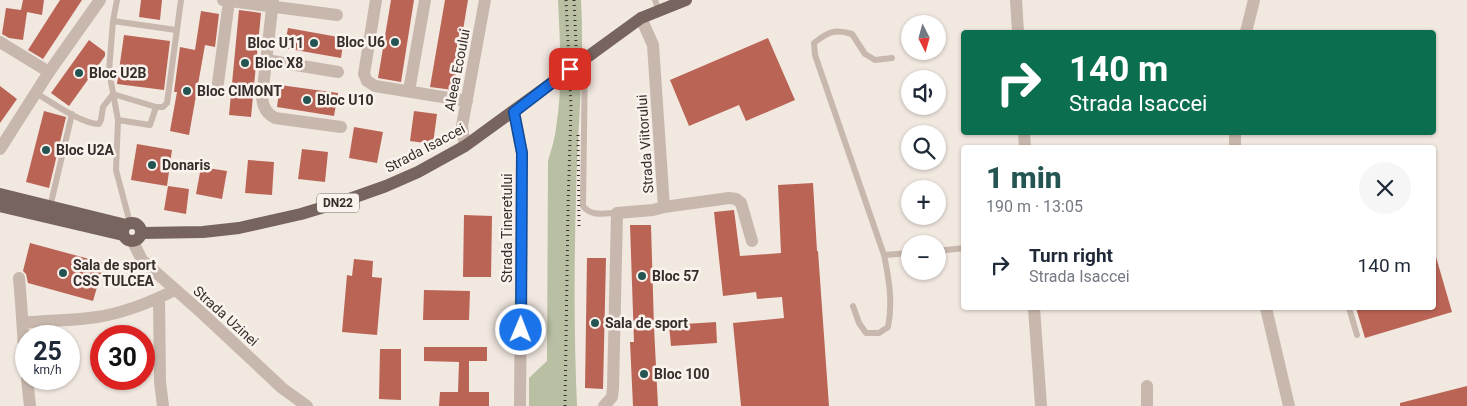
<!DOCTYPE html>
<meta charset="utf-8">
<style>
body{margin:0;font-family:Roboto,sans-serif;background:#f6f6f7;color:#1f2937;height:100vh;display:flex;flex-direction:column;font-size:19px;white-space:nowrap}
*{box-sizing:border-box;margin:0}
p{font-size:16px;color:#747a83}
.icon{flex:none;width:28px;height:28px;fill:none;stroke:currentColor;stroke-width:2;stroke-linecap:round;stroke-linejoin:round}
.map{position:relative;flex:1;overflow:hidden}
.sheet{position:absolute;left:961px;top:145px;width:475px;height:165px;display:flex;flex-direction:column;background:#fff;border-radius:5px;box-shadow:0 1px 4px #0004}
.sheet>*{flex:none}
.banner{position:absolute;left:961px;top:30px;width:475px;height:105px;border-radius:5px;box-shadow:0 1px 4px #0004;background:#0b6e4f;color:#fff;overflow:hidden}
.needle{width:32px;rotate:174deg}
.controls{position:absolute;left:901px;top:15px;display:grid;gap:10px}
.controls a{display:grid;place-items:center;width:45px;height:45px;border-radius:50%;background:#fff;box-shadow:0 1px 4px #0004;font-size:25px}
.speed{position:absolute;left:15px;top:325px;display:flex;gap:10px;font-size:25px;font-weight:700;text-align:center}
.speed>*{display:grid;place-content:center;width:65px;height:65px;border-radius:50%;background:#fff;box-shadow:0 1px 4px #0004;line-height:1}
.speed small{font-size:12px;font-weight:400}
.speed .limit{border:8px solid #d22;background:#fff;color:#111}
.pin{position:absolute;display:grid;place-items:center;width:42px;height:42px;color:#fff;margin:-21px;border-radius:10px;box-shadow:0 2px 8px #0006}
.me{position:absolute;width:55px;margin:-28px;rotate:1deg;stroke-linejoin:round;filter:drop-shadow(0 0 4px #0008)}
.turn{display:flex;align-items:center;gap:18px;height:105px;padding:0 25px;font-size:22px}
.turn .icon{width:65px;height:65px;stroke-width:2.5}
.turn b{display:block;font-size:35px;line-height:42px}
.round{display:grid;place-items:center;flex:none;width:52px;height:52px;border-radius:26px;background:#f6f6f7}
.summary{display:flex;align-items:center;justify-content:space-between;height:85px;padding:0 25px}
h1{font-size:30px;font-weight:800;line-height:38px;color:#245553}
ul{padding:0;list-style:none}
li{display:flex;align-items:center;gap:15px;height:70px;padding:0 25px}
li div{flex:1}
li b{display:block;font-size:19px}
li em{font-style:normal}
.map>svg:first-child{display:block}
</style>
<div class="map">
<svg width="1467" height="406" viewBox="0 0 1467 406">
<rect width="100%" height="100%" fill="#f1e8e0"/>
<path fill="#b8bfa2" d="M558,0H581C585,66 577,131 576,197C574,267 574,337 577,406H529V378L547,361L548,161C551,150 555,139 556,128C563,85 560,43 558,0Z"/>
<path fill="#ba6455" d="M23,0H44L42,15L27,12L23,40L9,38L2,34L6,8L21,10Z
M60,0H82L43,59L28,50Z
M141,0H162L160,20L139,17Z
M391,0H414L401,82L378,78Z
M445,0H468L453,90L430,87Z
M239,10L261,13L251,117L229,115Z
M201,11L219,14L215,47L205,45L189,135L170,131L177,92H174L180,47L195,50Z
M288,28L344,38L341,58L284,48Z
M124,35L170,41L164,90L117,84Z
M768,38L795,100L746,121L739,105L689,126L670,80Z
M89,40L105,52V56L69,106L51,93Z
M280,85L338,93L334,116L277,107Z
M0,86L17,99L0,123Z
M44,111L66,117L49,188L26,182Z
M414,111L437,114L433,144L410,141Z
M354,127L383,132L377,163L349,158Z
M137,144L172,150L167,186L131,180Z
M302,149L328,152L325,182L298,179Z
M248,160L274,162L272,195L245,193Z
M201,167L227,171L222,199L196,194Z
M813,183L817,251H818L829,406H741L733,323L784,318L782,297L757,299L756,292L723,296L714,212L734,210L740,256L781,253L778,185Z
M168,186L189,189L186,214L164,210Z
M464,215L492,216L491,277H463Z
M630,225H651L654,327L658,406H633L630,342H634Z
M30,243L104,263L93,301L28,283L26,274L23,271Z
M1434,257H1436L1452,312L1365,338L1356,308H1434Z
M587,258H606L603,389L585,388Z
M354,259L373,261L372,277L382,278L377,335L342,332L347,275L352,276Z
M424,290L470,291L469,320H423Z
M716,322L717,343L671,346L669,325Z
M424,347H487V361H469V392H489V406H439L440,392H458L459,362L424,361Z
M380,349H401V400L379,399Z
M1467,386V406H1400V403Z"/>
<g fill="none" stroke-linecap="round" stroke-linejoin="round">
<path stroke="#c8b7ad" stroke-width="6" d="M117,0L113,21L176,30
M655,0L659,11
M113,21L109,71L118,120L116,170L130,223
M585,59L583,206C591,217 605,213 617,213
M36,93C51,102 82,124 99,124L101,120L103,107L113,94
M113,94L156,107H163L167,103L181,0
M118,120L150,125L156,107
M50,207L72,114
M938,251L964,248
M884,255L910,253
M853,306L859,323L866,333H879L888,327C893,303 889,279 884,255L815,55L814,43C829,31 835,29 852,34L865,54L875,60L892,58
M1349,308L1357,335"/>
<path stroke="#c8b7ad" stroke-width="12" d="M223,0L337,15
M273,0L262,97C263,107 266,113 275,118L341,127
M376,0L364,74L367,81L375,86L467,101
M1246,32L1254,0
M0,42L49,72
M266,60L338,72
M218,83L229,1
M409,91L425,0
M514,112L522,153L520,406
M465,146L462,126L485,0
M1235,148V132
M0,149L49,72L100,0
M664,207L729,198L736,199L741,203L752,241
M133,242L142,260L203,314L282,388L307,406
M19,278C22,309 23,340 26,371
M159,298L160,382L163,406
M1266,308L1289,406
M23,323C48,320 73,321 97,317C124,313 151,302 175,290
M27,379L30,406
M604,406L612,397L613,388L617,213L653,210L664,207L653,45L641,18
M1147,406V386"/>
<path stroke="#c8b7ad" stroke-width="12" d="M1016,0L1018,32
M1024,132L1025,148
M1034,308L1041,406"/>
<path stroke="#78645e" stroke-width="12" d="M0,194L126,225
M0,206L123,235
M123 232a9 9 0 1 1 18 0a9 9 0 1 1-18 0Z
M142,233L203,232L239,228L301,214L341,202L386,186L418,172L465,146L641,18L686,0"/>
<path stroke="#372e2b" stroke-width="3" stroke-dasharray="1 4" stroke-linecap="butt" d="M574,0L578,90
M578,135L579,227
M565,406L568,208L571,108L566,0"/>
</g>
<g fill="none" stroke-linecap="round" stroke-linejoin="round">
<g stroke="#114b97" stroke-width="12">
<path id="route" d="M521,330L522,153L514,112L570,69"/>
</g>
<use href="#route" stroke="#1a73e8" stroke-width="9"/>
</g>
<g fill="#245553" stroke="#f9f2ed" stroke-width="2">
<circle cx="395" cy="42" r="5"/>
<circle cx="314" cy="43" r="5"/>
<circle cx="245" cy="63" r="5"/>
<circle cx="79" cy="73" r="5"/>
<circle cx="187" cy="91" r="5"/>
<circle cx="307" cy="100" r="5"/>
<circle cx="46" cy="150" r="5"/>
<circle cx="152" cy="165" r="5"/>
<circle cx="63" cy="273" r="5"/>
<circle cx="642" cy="276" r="5"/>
<circle cx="595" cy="323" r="5"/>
<circle cx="644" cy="374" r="5"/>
</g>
<g text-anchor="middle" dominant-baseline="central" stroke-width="5" stroke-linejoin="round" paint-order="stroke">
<rect fill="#f9f2ed" stroke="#716965" stroke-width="1" x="317" y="193.5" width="42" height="19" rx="4"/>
<g font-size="12" font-weight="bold" fill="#372e2b">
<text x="338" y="203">DN22</text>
</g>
<g font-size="14" font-weight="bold" fill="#372e2b" stroke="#f9f2ed" text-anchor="start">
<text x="385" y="42" text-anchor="end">Bloc U6</text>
<text x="304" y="43" text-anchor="end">Bloc U11</text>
<text x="255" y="63">Bloc X8</text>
<text x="89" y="73">Bloc U2B</text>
<text x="197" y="91">Bloc CIMONT</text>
<text x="317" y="100">Bloc U10</text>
<text x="56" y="150">Bloc U2A</text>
<text x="162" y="165">Donaris</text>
<text x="73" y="265">Sala de sport<tspan x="73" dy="16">CSS TULCEA</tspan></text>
<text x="652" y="276">Bloc 57</text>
<text x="605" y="323">Sala de sport</text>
<text x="654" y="374">Bloc 100</text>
</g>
<g font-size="14" fill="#372e2b" stroke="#f9f2ed">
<text transform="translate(457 70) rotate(-79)">Aleea Ecoului</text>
<text transform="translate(645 144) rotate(-94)">Strada Viitorului</text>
<text transform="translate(425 148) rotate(-28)">Strada Isaccei</text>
<text transform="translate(507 228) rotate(-90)">Strada Tineretului</text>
<text transform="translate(226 316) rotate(42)">Strada Uzinei</text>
</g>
</g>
</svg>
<div class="controls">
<a><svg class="needle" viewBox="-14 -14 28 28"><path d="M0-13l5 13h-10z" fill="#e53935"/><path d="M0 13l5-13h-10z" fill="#747a83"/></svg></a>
<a><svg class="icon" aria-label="sound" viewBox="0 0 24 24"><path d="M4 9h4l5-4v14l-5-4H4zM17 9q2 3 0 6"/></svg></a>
<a><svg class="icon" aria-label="search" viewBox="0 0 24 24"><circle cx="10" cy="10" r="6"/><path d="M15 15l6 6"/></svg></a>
<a>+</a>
<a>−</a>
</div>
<div class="speed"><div>25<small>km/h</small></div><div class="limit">30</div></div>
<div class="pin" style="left:570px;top:69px;background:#d93025"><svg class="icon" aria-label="arrive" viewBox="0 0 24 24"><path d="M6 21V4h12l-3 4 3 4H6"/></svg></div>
<svg class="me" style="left:521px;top:330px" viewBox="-20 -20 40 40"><circle r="17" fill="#1a73e8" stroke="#fff" stroke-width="3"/><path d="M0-11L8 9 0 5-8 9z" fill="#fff"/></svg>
<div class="banner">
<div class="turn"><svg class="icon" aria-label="right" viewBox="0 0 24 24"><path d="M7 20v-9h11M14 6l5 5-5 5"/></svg><div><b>140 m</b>Strada Isaccei</div></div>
</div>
<section class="sheet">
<div class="summary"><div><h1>1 min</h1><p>190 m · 13:05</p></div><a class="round"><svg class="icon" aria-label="close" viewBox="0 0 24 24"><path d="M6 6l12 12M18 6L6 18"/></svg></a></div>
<ul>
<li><svg class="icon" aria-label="right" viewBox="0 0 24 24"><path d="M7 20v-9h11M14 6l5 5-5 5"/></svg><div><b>Turn right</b><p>Strada Isaccei</p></div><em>140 m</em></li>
</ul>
</section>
</div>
